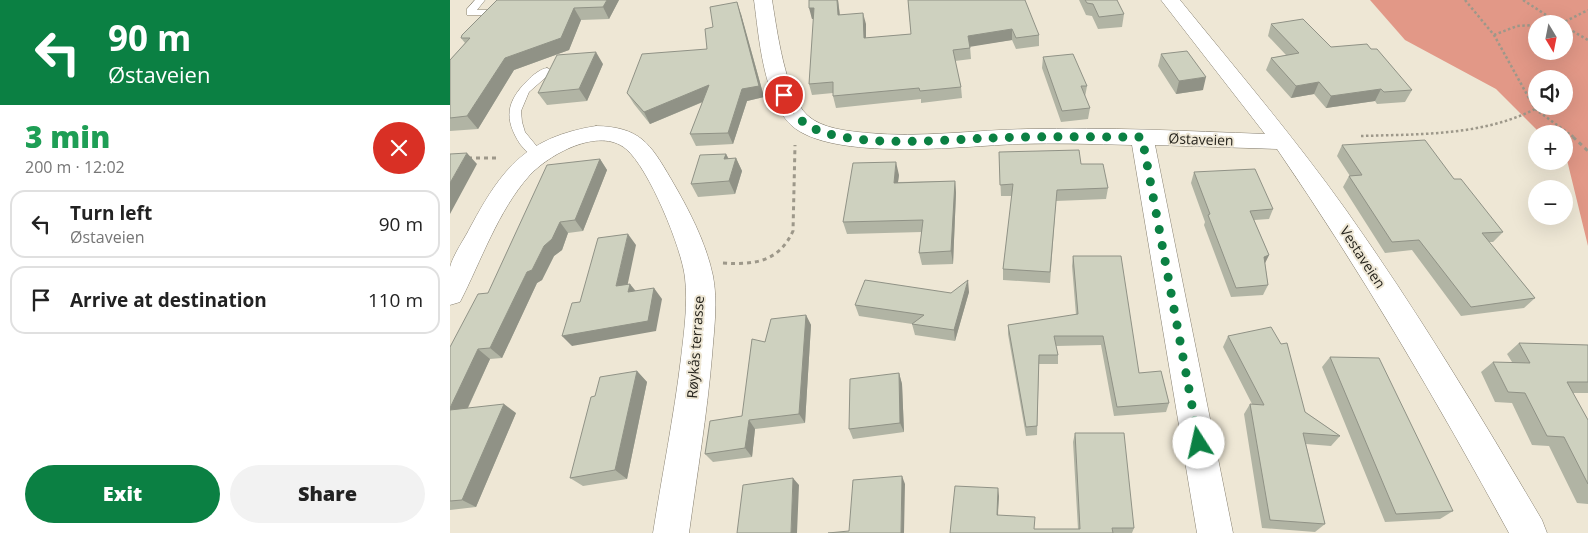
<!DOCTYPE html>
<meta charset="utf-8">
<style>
body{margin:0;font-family:"Open Sans",sans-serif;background:#f2f2f2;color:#222;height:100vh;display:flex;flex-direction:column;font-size:19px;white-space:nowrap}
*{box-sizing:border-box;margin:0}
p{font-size:16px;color:#767676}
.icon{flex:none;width:28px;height:28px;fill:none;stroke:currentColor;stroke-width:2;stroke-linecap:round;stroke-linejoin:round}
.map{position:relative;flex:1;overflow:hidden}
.panel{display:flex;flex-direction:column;background:#fff;width:450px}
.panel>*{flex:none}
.hud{background:#0b8043;color:#fff;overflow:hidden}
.needle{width:32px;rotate:170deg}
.buttons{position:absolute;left:1078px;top:15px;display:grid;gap:10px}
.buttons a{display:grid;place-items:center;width:45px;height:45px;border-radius:50%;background:#fff;box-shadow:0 5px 20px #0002;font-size:25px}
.pin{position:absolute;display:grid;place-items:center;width:42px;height:42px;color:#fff;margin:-21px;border:2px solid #fff;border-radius:50%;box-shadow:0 1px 5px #0007}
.me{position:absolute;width:55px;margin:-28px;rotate:350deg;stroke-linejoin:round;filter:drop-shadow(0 0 4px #0008)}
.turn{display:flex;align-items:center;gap:18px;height:105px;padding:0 25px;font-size:22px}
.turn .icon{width:65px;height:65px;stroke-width:2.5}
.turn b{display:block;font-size:35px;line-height:42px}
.round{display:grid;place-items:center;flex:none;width:52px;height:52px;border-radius:26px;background:#f2f2f2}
.head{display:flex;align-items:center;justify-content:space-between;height:85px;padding:0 25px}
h1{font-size:30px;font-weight:800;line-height:38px;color:#1e9e55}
.cta{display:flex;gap:10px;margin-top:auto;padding:10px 25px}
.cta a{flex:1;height:58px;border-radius:30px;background:#0b8043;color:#fff;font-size:20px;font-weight:800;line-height:58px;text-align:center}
.cta a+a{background:#f2f2f2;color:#222}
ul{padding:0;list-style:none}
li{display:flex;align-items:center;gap:15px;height:68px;margin:0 10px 8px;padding:0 15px;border:2px solid #e0e0e0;border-radius:15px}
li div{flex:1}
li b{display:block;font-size:19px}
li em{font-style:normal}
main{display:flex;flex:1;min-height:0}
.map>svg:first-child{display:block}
</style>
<main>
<section class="panel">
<div class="hud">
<div class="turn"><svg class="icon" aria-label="left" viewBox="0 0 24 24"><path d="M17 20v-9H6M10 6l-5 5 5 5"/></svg><div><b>90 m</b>Østaveien</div></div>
</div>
<div class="head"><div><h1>3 min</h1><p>200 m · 12:02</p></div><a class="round" style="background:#d93025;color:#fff"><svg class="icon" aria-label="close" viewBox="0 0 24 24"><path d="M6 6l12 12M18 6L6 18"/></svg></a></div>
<ul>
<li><svg class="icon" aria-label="left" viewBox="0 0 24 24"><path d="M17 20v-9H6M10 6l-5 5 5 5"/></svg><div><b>Turn left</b><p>Østaveien</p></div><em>90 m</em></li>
<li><svg class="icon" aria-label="arrive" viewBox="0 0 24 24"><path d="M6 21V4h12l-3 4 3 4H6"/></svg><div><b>Arrive at destination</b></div><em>110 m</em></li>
</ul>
<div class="cta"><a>Exit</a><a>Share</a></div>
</section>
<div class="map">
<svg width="1138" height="533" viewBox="0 0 1138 533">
<rect width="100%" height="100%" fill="#eee7d5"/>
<path fill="#e29887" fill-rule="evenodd" d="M920,0H1138V246L1117,160L1114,157V134H1091L1046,89L955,40ZM1086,24H1114V51H1086ZM1086,79H1114V106H1086Z"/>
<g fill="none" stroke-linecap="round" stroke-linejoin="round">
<g stroke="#878071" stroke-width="1">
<path id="lane" d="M25,0H35L27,10H39L54,0H66L45,15H17V9Z
M97,68L103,71L79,92L71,111L72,122L75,132L94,155L88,159C81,157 75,150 70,144C54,119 56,102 77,81C83,75 90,69 97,68Z"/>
</g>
<g stroke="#878071" stroke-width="1">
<path id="street" d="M304,0H322C327,30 335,94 357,115C372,129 398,131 418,133C470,138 524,130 577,129C656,127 736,131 815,134L711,0H730C786,69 844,137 896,210C967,310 1030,415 1092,520L1097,533H1059C987,401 912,273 827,149L705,145L783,533H747L682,145C644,144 606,143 568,144C515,146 381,162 341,125C313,98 309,37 304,0Z
M146,126C190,127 200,143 221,179C238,208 256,242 263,276C268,302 264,330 262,356C257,415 247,474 239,533H203C212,475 224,416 231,358C234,332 238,304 235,278C232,249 199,168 176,149C149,126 98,155 79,176C48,211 31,261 10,302L0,305C0,294 0,278 0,267C3,255 15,238 21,226C52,168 77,137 146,126Z"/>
</g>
<path stroke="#9d988a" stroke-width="2.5" stroke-dasharray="2.5 2.5" stroke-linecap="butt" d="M1015,0L1044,35L1085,109L1125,138
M1073,0L1110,24L1138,10
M1114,26L1138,40
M1044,35L1067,26L1086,25
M911,136C970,134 1032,136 1085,109"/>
<path stroke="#9d988a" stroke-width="3" stroke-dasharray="4 4" stroke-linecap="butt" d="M1123,137L1138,151
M18,158H49
M273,263C304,265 329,262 343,231L345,145"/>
<use href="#lane" fill="#fff" fill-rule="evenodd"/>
<use href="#street" fill="#fff" fill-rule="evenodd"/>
</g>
<path fill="#b1b4a4" d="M47,0H169L159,19L131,20L119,50L64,70L28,129L0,131V60L15,43L11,38Z
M359,0H388L390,15L416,24V38L461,34L458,0L589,35V46L566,49L562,40L520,46L521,59L505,61L511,87L512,98L471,103V99L386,108L383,96V93L362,95L359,84L364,19H362Z
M629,0H667L674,14L672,27L648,29L642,16L636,15Z
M291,14L314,97L297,101L283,144L246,146L240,134L253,102L200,124L184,104L177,93L257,49L263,27Z
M821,24L881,47L921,49L962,90L955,102L927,104L925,101L876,108L864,94L841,98L816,70L821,58L836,55L818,36Z
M711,54L753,90L726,94L708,66Z
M593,57L637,86L635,97L640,108L638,119L611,122L592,68Z
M153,64L137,101L97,105L88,93Z
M892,145L1004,179L1053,232L1043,242H1039L1085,298L1074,308L1011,316L962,250L935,253L893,187L899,176H900L887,156Z
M549,152L631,164L658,188L656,199L606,201L600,283L553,280V269L562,196H551Z
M276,154L279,159L286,158L292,171L285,194L248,197L241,184Z
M150,159L157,170L133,231L118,233L112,250L104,256L92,280L87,283L52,358L40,359L18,408L66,413L26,507L0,510V347L38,293Z
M744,172L823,209L819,219L804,220L819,255L815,263L818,285L813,295L781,297L754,225L755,222L741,183Z
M449,175L448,182L505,181L506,193L503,264L472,265L469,253L472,232L397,234L393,222Z
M623,256L689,373L719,403L716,412L664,416L651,345L606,346L608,355V364H589L587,435L576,436L558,334V325L626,315L622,266Z
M519,292L505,341L465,335L462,324L409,316L405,305L501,293Z
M356,315L361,325L355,423L305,429L302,457L263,462L255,454L292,416L315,342Z
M778,336L855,412L890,436L881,446L856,444L875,524L865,532L812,528L794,414L800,404H802L773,347Z
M1069,343L1138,345V393H1123L1138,420V504L1127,503L1099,446L1082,445L1062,403L1045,402L1031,372L1043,362H1062L1057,354Z
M880,357L1003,511L990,519L935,522L872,367Z
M187,371L197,382L177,479L133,486L120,478Z
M449,373L452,384L454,432L403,439L399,429Z
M625,433L684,528L682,533H500L549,496L548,516L584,529H628L623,442Z"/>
<path fill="#909286" d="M157,0H169L159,19L153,7Z
M387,0H388L391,26L388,15Z
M287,2L291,14L314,97L297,101L283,144L278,133L292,89Z
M124,8L131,20L119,50L64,70L28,129L17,116L55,58Z
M359,8H364L367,19H362Z
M413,13L416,24V49L414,38Z
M562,29V40L519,47L518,36Z
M146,52L153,64L137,101L129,89Z
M756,77L753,90L726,94L729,81Z
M869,82L864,94L841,98L846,86Z
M259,85L264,97L200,124L194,112Z
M931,89L925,101L876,108L881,96Z
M17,153L27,164L0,214V183Z
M276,154L282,166L274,159Z
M286,158L292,171L285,194L279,181Z
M150,159L157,170L133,231L125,220Z
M446,162L449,175L446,195L444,183Z
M505,181L506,193L503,264L501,251Z
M110,222L118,233L112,250L104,256L92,280L87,283L52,358L40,348L77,272Z
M178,234L186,245L175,297L166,286Z
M819,255L814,265V257Z
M518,280L519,292L505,341L504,330Z
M180,284L189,295L178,292Z
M204,288L212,299L206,331L122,346L112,336Z
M356,315L361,325L355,423L349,414Z
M28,349L40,359L13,418L0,410V408Z
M187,371L197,382L177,479L165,470Z
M449,373L452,384L454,432L450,423Z
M54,404L66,413L26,507L12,500Z
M299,420L305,429L302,457L295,448Z
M452,476L455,484L454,533H451Z
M343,478L349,485L347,533H341Z
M548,488L549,496L547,523V515Z"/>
<path fill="#ced1bf" stroke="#909286" d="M47,0H157L153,7L124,8L111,38L55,58L17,116L0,118V60L20,38H11L12,35Z
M359,0H387L388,15L413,13L414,38L461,34L458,0H575L589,35L566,38L562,29L518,36L520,48L503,50L511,87L470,91L469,88L383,96V82L359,84L364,8H359Z
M635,0H667L674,14L649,17L643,4L637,3Z
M287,2L309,86L292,89L278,133L240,134L259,85L194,112L177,93L192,54L257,49L255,29L263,27L260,7Z
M853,19L881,47L917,44L921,49H927L962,90L934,92L931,89L881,96L869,82L846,86L821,58L849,53L821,24Z
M737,51L756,77L729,81L711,54Z
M146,52L129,89L88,93L107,55Z
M623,54L637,86H631L640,108L612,111L593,57Z
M975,140L1004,179H1011L1053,232L1032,233L1085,298L1021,307L969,240L942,242L899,176L912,175L892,145Z
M629,150L631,164H653L658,188L607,190L600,272L553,269L563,184L550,185L549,152Z
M17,153L0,183V154Z
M276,154L274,159L286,158L279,181L241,184L250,155Z
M150,159L125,220L110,222L102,239L94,246L82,270L77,272L40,348L28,349L0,408V347L28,294L38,293L97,165Z
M446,162L444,183L505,181L501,251L469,253L473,220L393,222L403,163Z
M805,169L823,209L800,211L819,255L814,257L818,285L786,288L758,215L760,214L744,172Z
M178,234L166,286L180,284L178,292L204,288L198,321L112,336L122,303L130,302L148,238Z
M623,256H671L689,373L711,371L719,403L667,407L653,336H604L608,355H589L587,426L576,427L558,325L628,314Z
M415,280L501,293L518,280L504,330L462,324L474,315L405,305Z
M356,315L349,414L299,420L295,448L255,454L260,421L292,416L302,339L315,342L321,319Z
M821,327L831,344L837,343L855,412L890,436L853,433L875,524L820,520L800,404L814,405L778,336Z
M1069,343L1138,345V382H1117L1138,420V484L1114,437L1097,436L1075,393L1058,392L1043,362L1080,363Z
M880,357L929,358L1003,511L946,514Z
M187,371L165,470L120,478L141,397L145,396L150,377Z
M449,373L450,423L399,429L400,379Z
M54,404L12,500L0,501V410Z
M625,433H674L684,528H662L663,533H500L505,486L548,488L547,515L585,517L584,529H630Z
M452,476L451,533H378L399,531L403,480Z
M343,478L341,533H287L293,485Z"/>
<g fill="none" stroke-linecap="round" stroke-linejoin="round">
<path stroke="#0b8043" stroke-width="9" stroke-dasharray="0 16.2" d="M334,95C341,114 354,126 373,132C417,147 494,140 540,138C591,136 642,137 692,137L749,443"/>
</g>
<g text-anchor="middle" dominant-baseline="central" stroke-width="4" stroke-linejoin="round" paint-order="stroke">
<g font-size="14" fill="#25231c" stroke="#eee7d5">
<text transform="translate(751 139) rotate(2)">Østaveien</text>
<text transform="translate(913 257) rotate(57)">Vestaveien</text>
<text transform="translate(245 347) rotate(-86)">Røykås terrasse</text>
</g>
</g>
</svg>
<div class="buttons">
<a><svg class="needle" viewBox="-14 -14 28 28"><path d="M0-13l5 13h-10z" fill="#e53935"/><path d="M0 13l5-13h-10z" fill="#767676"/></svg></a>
<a><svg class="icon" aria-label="sound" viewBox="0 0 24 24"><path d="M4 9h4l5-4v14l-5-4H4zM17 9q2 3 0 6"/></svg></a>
<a>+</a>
<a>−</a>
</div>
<div class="pin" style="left:334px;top:95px;background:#d93025"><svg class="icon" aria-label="arrive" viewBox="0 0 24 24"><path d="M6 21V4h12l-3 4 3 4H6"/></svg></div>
<svg class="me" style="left:749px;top:443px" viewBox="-20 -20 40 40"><circle r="19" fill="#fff"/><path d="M0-13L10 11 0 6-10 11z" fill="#0b8043"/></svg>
</div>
</main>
